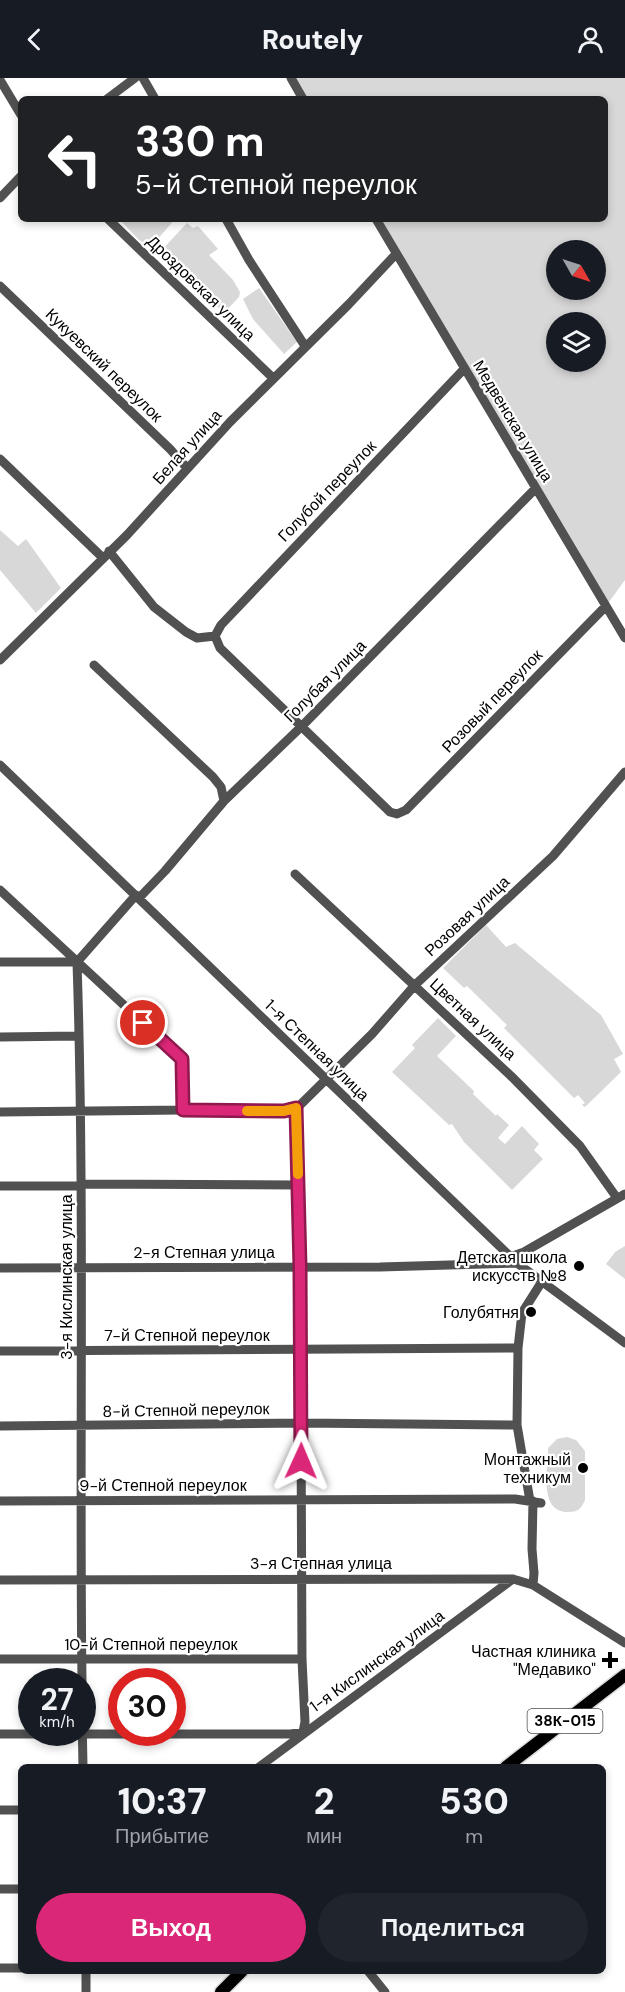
<!DOCTYPE html>
<html lang="ru">
<meta charset="utf-8">
<style>
body{margin:0;font-family:"DM Sans",sans-serif;background:#20242c;color:#f1f3f6;height:100vh;display:flex;flex-direction:column;font-size:22px;white-space:nowrap}
*{box-sizing:border-box;margin:0}
p{font-size:20px;color:#9ea1a6}
.icon{flex:none;width:33px;height:33px;fill:none;stroke:currentColor;stroke-width:2;stroke-linecap:round;stroke-linejoin:round}
.map{position:relative;flex:1;overflow:hidden}
.drawer{position:absolute;left:18px;top:1686px;width:588px;height:210px;display:flex;flex-direction:column;background:#171b24;border-radius:9px;box-shadow:0 3px 9px #0003}
.drawer>*{flex:none}
.guide{position:absolute;left:18px;top:18px;width:590px;height:126px;border-radius:9px;box-shadow:0 3px 9px #0003;background:#202124;color:#fff;overflow:hidden}
.needle{width:39px;rotate:129deg}
.controls{position:absolute;left:546px;top:162px;display:grid;gap:12px}
.controls a{display:grid;place-items:center;width:60px;height:60px;border-radius:50%;background:#171b24;box-shadow:0 3px 9px #0003;font-size:30px}
.speed{position:absolute;left:18px;top:1590px;display:flex;gap:12px;font-size:30px;font-weight:700;text-align:center}
.speed>*{display:grid;place-content:center;width:78px;height:78px;border-radius:50%;background:#171b24;box-shadow:0 3px 9px #0003;line-height:1}
.speed small{font-size:15px;font-weight:400}
.speed .limit{border:9px solid #d22;background:#fff;color:#111}
.pin{position:absolute;display:grid;place-items:center;width:51px;height:51px;color:#fff;margin:-26px;border:3px solid #fff;border-radius:50%;box-shadow:0 2px 6px #0007}
.me{position:absolute;width:66px;margin:-33px;rotate:1deg;stroke-linejoin:round;filter:drop-shadow(0 0 4px #0008)}
.turn{display:flex;align-items:center;gap:21px;height:126px;padding:0 18px;font-size:27px}
.turn .icon{width:78px;height:78px;stroke-width:2.5}
.turn b{display:block;font-size:42px;line-height:51px}
.eta{display:flex;justify-content:space-evenly;align-items:center;height:102px;text-align:center}
.eta b{font-size:36px;font-weight:800;line-height:42px}
.primary-button{display:flex;gap:12px;margin-top:auto;padding:12px 18px}
.primary-button a{flex:1;height:69px;border-radius:36px;background:#db2777;color:#fff;font-size:24px;font-weight:800;line-height:69px;text-align:center}
.primary-button a+a{background:#20242c;color:#f1f3f6}
header{display:flex;justify-content:space-between;align-items:center;height:78px;padding:0 18px;background:#171b24;font-size:27px;font-weight:800}
.map>svg:first-child{display:block}
</style>
<header><svg class="icon" aria-label="back" viewBox="0 0 24 24"><path d="M15 5l-7 7 7 7"/></svg>Routely<svg class="icon" aria-label="person" viewBox="0 0 24 24"><circle cx="12" cy="8" r="4"/><path d="M4 21q1-7 8-7t8 7"/></svg></header>
<div class="map">
<svg width="625" height="1914" viewBox="0 0 625 1914">
<rect width="100%" height="100%" fill="#fff"/>
<path fill="#d8d8d8" fill-rule="evenodd" d="M293,0H625V502L606,528L376,141H604V21H305ZM556,172H596V212H556ZM556,244H596V284H556Z
M119,141H175L151,169L139,162Z
M187,145L193,150L198,148L218,171L209,177L233,202L240,214L239,219L224,235L160,174Z
M259,210L297,264L284,276L253,241L243,221Z
M0,452L18,468L26,461L61,510L36,535L0,492Z
M486,847L506,869L515,865L601,937L623,976L614,981L621,994L585,1029L582,1027L585,1025L578,1017L574,1020L504,950L507,947L467,908L464,910L443,890Z
M438,940L456,958L437,978L474,1013L473,1016L496,1038L497,1036L509,1047L498,1060L505,1066L522,1048L539,1066L534,1072L543,1081L512,1112L464,1064L452,1046L449,1047L392,994L415,970L412,967Z
M625,1168V1201L606,1186L615,1174Z
M567,1359L576,1362L585,1373V1422C581,1431 578,1434 568,1434C538,1434 548,1390 548,1370L557,1361Z"/>
<g fill="none" stroke-linecap="round" stroke-linejoin="round">
<g stroke="#dbdbdb" stroke-width="15">
<path id="major" d="M506,1689L625,1597
M221,1914L242,1893"/>
</g>
<path stroke="#515151" stroke-width="9" d="M143,0L155,21
M291,0L303,21
M0,2L21,37
M107,21L135,0
M0,120L21,98
M108,141L273,300
M226,141L249,182L305,268
M376,141L625,560
M0,208L170,371L187,390
M0,381L102,479
M109,473L154,529L186,554L197,560L215,558L220,570L390,734L397,736L406,732L606,528
M215,558L221,547L464,291
M0,582L127,457L230,344L349,226L396,176
M94,587L213,699L221,709L224,723
M0,687L517,1185L625,1265
M295,796L511,998L580,1068L617,1120
M0,812L182,981L183,1032
M139,820L165,793L224,723L302,648L536,410
M0,884H77
M0,959L79,958
M0,1034L183,1032L284,1033L296,1031
M81,1106L298,1107
M0,1108H81
M510,1179L524,1174L625,1116
M0,1190L380,1189L517,1185
M0,1273L518,1270
M0,1348L301,1345L517,1347
M0,1423L515,1421L541,1425
M530,1423L517,1347L518,1270L522,1235L541,1205
M0,1502L513,1501L533,1507L625,1565
M533,1507L534,1495L532,1471L533,1423
M0,1581H302
M82,1604C79,1364 85,1124 77,884L136,817
M82,1635L83,1689
M0,1656H291L303,1654L305,1644L302,1581L301,1345L296,1031L372,956L415,907L553,778L625,694
M259,1689L513,1501
M0,1732H21
M0,1811H21
M0,1890H21
M86,1893V1914
M368,1893L385,1914"/>
<use href="#major" stroke="#000" stroke-width="12"/>
</g>
<g fill="none" stroke-linecap="round" stroke-linejoin="round">
<g stroke="#8e194d" stroke-width="15">
<path id="route" d="M143,945L182,981L183,1032L284,1033L296,1030L300,1189L301,1383"/>
</g>
<use href="#route" stroke="#db2777" stroke-width="10"/>
<path stroke="#f59e0b" stroke-width="10" d="M247,1033H284L296,1030L298,1096"/>
</g>
<g fill="#000" stroke="#fff" stroke-width="2">
<circle cx="579" cy="1188" r="6"/>
<circle cx="531" cy="1234" r="6"/>
<circle cx="583" cy="1390" r="6"/>
<path d="M607 1573h6v6h6v6h-6v6h-6v-6h-6v-6h6z"/>
</g>
<g text-anchor="middle" dominant-baseline="central" stroke-width="4.5" stroke-linejoin="round" paint-order="stroke">
<rect fill="#fff" stroke="#4c4c4c" stroke-width="1.5" x="527.5" y="1631" width="75" height="24" rx="4.5"/>
<g font-size="15" font-weight="bold" fill="#000">
<text x="565" y="1643">38К-015</text>
</g>
<g font-size="16" fill="#000" stroke="#fff">
<text transform="translate(201 210) rotate(44)">Дроздовская улица</text>
<text transform="translate(104 287) rotate(44)">Кукуевский переулок</text>
<text transform="translate(513 343) rotate(59)">Медвенская улица</text>
<text transform="translate(187 369) rotate(-48)">Белая улица</text>
<text transform="translate(327 413) rotate(-46)">Голубой переулок</text>
<text transform="translate(325 603) rotate(-45)">Голубая улица</text>
<text transform="translate(492 623) rotate(-46)">Розовый переулок</text>
<text transform="translate(467 838) rotate(-43)">Розовая улица</text>
<text transform="translate(473 941) rotate(43)">Цветная улица</text>
<text transform="translate(317 972) rotate(44)">1-я Степная улица</text>
<text x="204" y="1174">2-я Степная улица</text>
<text transform="translate(66 1199) rotate(-90)">3-я Кислинская улица</text>
<text x="187" y="1257">7-й Степной переулок</text>
<text transform="translate(186 1332) rotate(-1)">8-й Степной переулок</text>
<text x="163" y="1407">9-й Степной переулок</text>
<text x="321" y="1485">3-я Степная улица</text>
<text x="151" y="1566">10-й Степной переулок</text>
<text transform="translate(377 1583) rotate(-36)">1-я Кислинская улица</text>
</g>
<g font-size="16" fill="#000" stroke="#fff" text-anchor="end">
<text x="567" y="1179">Детская школа<tspan x="567" dy="18">искусств №8</tspan></text>
<text x="519" y="1234">Голубятня</text>
<text x="571" y="1381">Монтажный<tspan x="571" dy="18">техникум</tspan></text>
<text x="596" y="1573">Частная клиника<tspan x="596" dy="18">"Медавико"</tspan></text>
</g>
</g>
</svg>
<div class="controls">
<a><svg class="needle" viewBox="-14 -14 28 28"><path d="M0-13l5 13h-10z" fill="#e53935"/><path d="M0 13l5-13h-10z" fill="#9ea1a6"/></svg></a>
<a><svg class="icon" aria-label="layers" viewBox="0 0 24 24"><path d="M12 4l9 5-9 5-9-5zM3 14l9 5 9-5"/></svg></a>
</div>
<div class="speed"><div>27<small>km/h</small></div><div class="limit">30</div></div>
<div class="pin" style="left:143px;top:945px;background:#d93025"><svg class="icon" aria-label="arrive" viewBox="0 0 24 24"><path d="M6 21V4h12l-3 4 3 4H6"/></svg></div>
<svg class="me" style="left:301px;top:1383px" viewBox="-20 -20 40 40"><path d="M0-17L14 15 0 8-14 15z" fill="#db2777" stroke="#fff" stroke-width="4"/></svg>
<div class="guide">
<div class="turn"><svg class="icon" aria-label="left" viewBox="0 0 24 24"><path d="M17 20v-9H6M10 6l-5 5 5 5"/></svg><div><b>330 m</b>5-й Степной переулок</div></div>
</div>
<section class="drawer">
<div class="eta">
<div><b>10:37</b><p>Прибытие</p></div>
<div><b>2</b><p>мин</p></div>
<div><b>530</b><p>m</p></div>
</div>
<div class="primary-button"><a>Выход</a><a>Поделиться</a></div>
</section>
</div>
